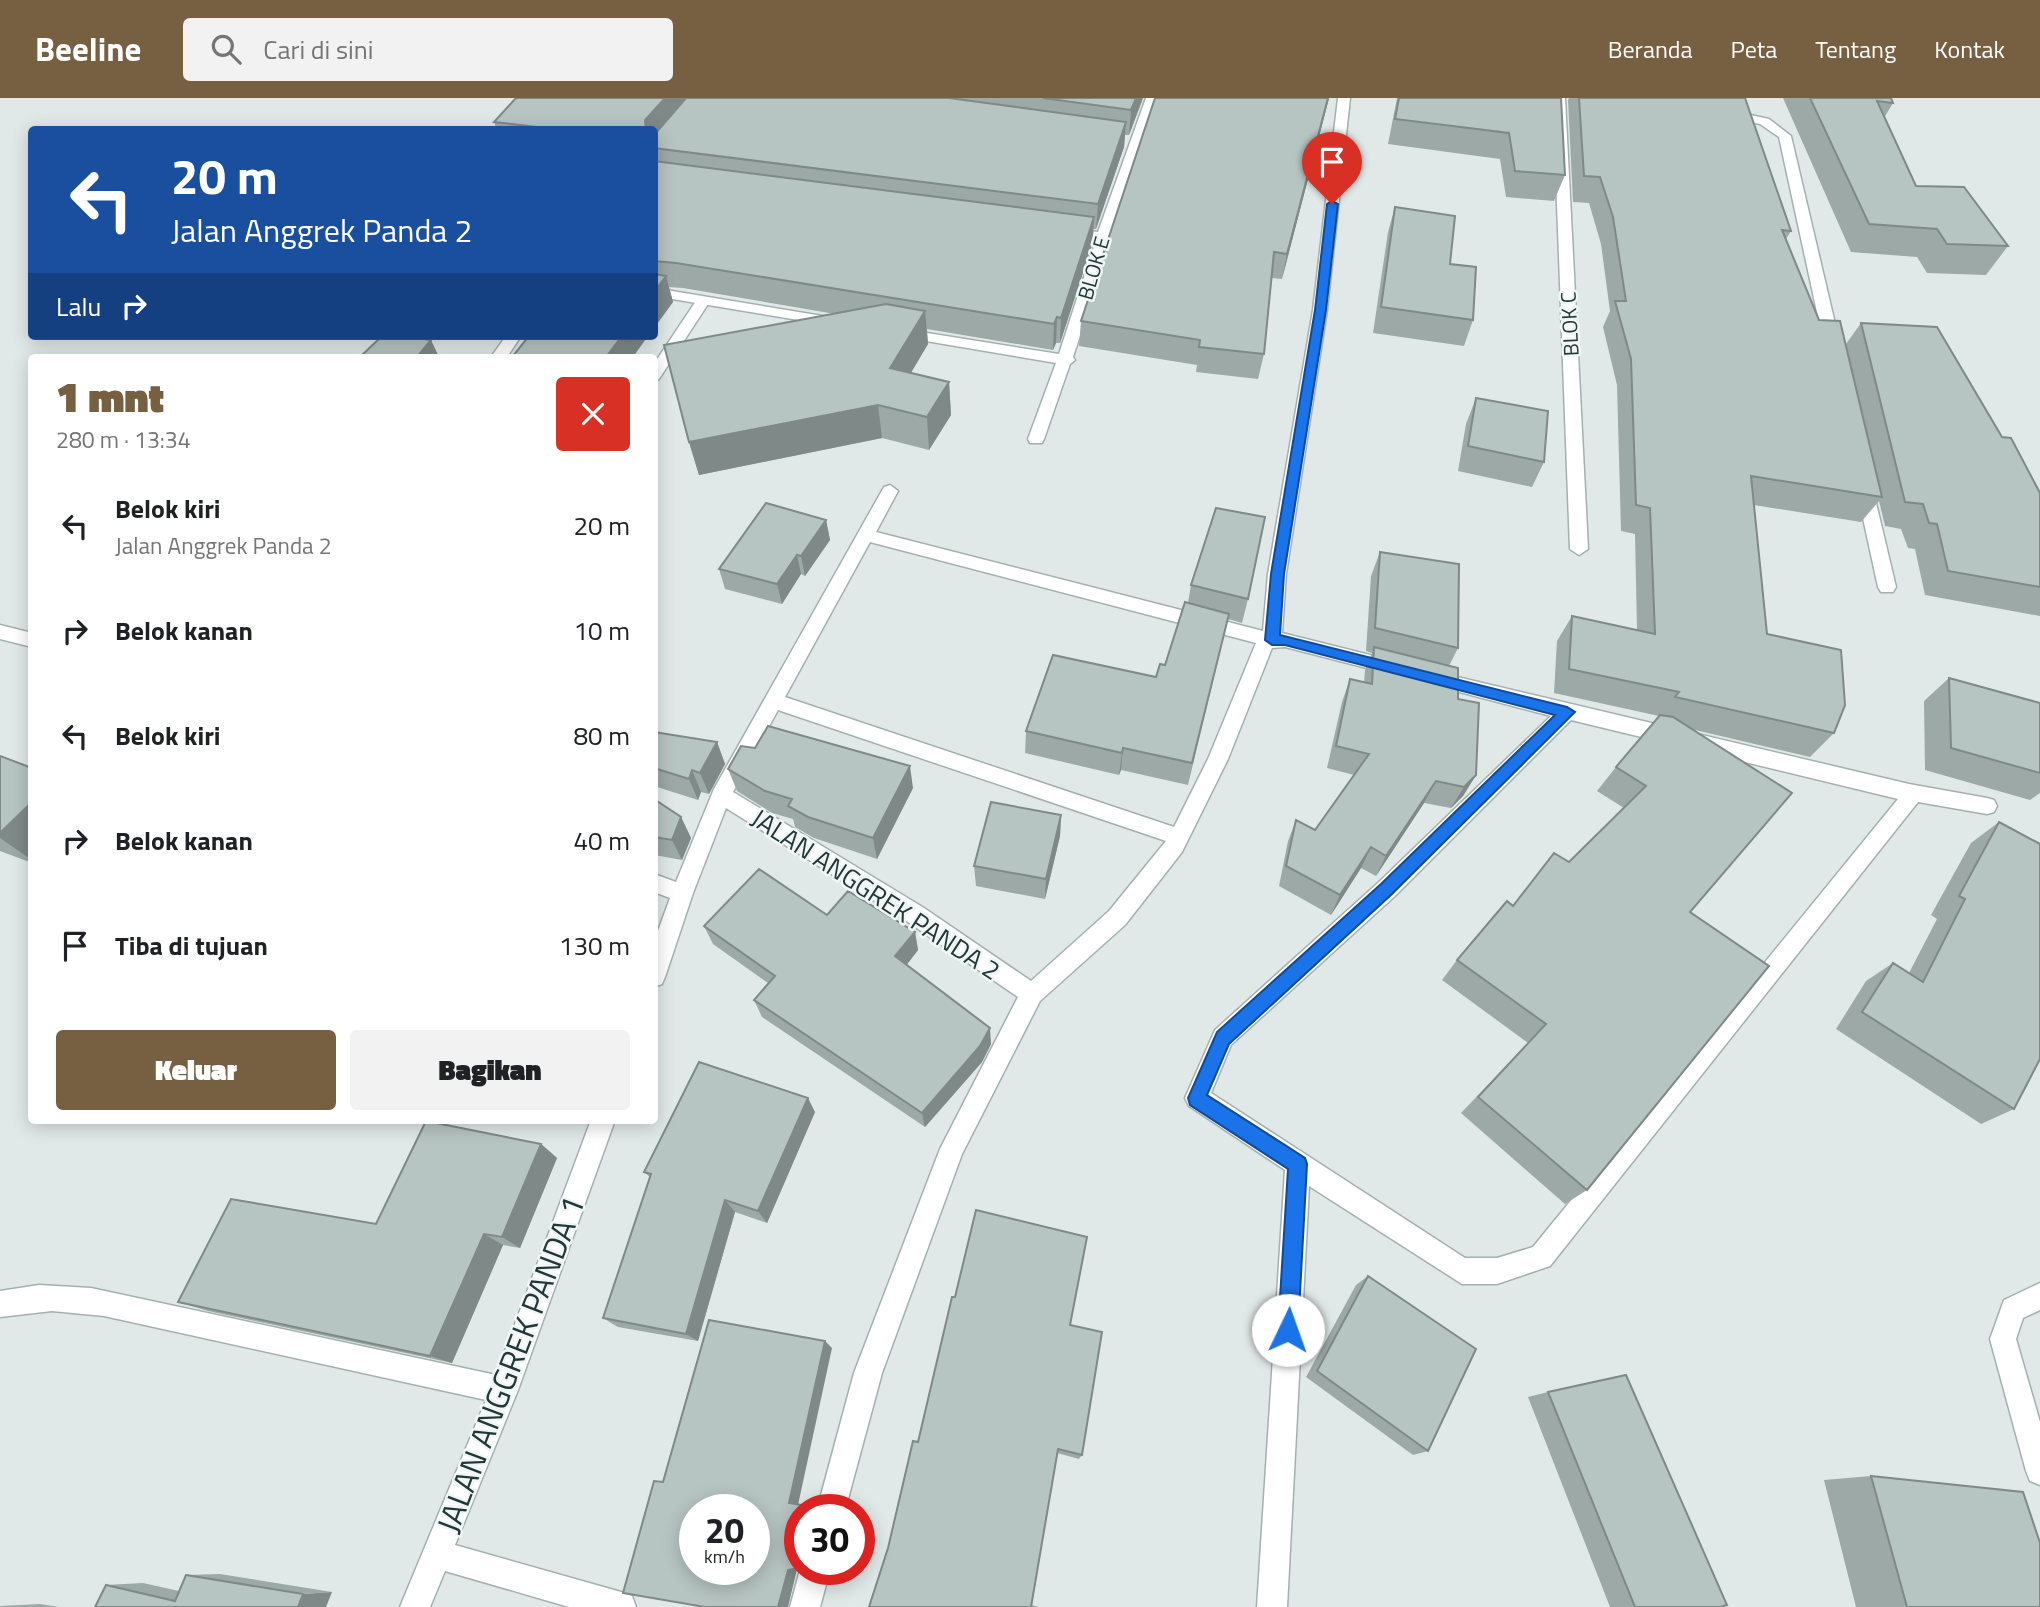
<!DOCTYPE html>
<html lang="id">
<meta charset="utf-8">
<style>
body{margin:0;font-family:"Titillium Web",sans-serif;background:#f2f2f2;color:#202124;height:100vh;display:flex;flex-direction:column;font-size:26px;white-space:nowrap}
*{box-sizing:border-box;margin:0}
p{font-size:23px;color:#757577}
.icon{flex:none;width:38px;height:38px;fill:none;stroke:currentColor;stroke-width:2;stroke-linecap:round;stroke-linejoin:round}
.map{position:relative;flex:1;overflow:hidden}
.side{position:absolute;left:28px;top:256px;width:630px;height:770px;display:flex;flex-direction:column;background:#fff;border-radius:7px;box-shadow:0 4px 18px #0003}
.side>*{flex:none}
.banner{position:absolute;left:28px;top:28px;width:630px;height:214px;border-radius:7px;box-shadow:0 4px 18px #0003;background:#1a4fa0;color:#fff;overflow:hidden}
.speed{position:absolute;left:679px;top:1396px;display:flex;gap:14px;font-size:35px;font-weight:700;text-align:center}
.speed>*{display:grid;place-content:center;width:91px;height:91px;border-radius:50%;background:#fff;box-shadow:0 4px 18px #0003;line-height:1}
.speed small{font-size:18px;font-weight:400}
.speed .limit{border:10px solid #d22;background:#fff;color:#111}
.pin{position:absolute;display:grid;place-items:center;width:60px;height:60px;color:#fff;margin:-72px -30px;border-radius:50% 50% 50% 0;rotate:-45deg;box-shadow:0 0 7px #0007}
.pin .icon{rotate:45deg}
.me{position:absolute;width:77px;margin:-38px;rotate:3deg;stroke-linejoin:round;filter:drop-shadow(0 0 5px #0008)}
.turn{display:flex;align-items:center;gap:24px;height:147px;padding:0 28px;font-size:32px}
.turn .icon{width:91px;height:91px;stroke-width:2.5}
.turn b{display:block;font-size:49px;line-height:60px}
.then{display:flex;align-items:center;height:66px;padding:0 28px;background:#0003;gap:14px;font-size:26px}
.round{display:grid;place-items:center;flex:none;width:74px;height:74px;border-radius:7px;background:#f2f2f2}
.overview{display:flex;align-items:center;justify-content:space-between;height:119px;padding:0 28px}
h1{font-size:42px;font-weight:800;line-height:52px;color:#775f42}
.button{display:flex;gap:14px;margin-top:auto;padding:14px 28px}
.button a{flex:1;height:80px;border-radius:7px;background:#775f42;color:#fff;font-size:28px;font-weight:800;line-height:80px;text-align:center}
.button a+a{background:#f2f2f2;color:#202124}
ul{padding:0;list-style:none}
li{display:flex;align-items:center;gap:21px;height:105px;padding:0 28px}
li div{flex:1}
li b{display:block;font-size:26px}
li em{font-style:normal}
header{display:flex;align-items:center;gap:42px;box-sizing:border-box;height:98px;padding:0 35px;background:#775f42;color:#fff}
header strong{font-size:33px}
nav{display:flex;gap:38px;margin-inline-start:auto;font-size:24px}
.search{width:490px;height:63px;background:#f2f2f2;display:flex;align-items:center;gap:18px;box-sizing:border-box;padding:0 24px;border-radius:7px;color:#757577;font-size:26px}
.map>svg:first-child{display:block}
</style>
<header>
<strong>Beeline</strong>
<div class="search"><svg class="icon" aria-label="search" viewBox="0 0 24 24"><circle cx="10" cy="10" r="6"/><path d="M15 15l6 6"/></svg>Cari di sini</div>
<nav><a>Beranda</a><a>Peta</a><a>Tentang</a><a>Kontak</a></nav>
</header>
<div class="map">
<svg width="2040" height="1509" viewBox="0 0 2040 1509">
<rect width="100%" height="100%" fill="#e1e9e8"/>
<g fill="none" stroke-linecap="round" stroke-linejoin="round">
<g stroke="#a4b0b0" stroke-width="3">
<path id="service" d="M703,199L710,203L659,281L654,283V266L698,200Z"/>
</g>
<g stroke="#a4b0b0" stroke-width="3">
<path id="minor" d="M1146,0H1158L1073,259L1075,262L1070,266L1044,341L1042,345H1030L1028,341L1056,265L902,239L895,235L902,231L1059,256L1096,142L1066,139L1059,135L1066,131L1098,134Z
M1338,0H1350L1327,212L1286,476L1282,535L1394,563L1401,565L1403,570L1401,575L1394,577L1285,549L1272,550L1228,661L1182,754L1125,827L1040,903L962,1056L882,1275L845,1412H817L854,1275L940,1051L1018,899L908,824L726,710L693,795L665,879L662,886L654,889V844L670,800L654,794V776L676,784L714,691L884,389L890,387L898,393L876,434L1263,533L1268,476L1313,212ZM870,444L1256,545L1208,661L1174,729L785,599ZM778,612L1166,743L1109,813L1031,883L924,810L733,694Z
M1553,0H1565L1588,451L1579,457L1570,451Z
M1723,11L1769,21L1791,38L1841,251L1838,254L1833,256L1825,251L1779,39L1760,26L1719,18L1717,15Z
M654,190L835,220L842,224L835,228L654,198Z
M506,238H521L507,259H491Z
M1864,382L1872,388L1896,489L1893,494H1881L1878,489L1856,388Z
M0,527L32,535V549L0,541Z
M1432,573L1909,686L1987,700L1994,702L1997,708L1994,714L1987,716L1918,704L1550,1168L1497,1186H1462L1309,1088L1287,1509H1257L1285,1072L1189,1008L1185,1000L1215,932L1379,784L1551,618L1425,585L1423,580L1425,575ZM1571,622L1898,701L1533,1149L1497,1160H1465L1211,995L1231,947L1395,798Z
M591,1022H615L518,1292L455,1447L621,1494L632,1498L636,1509H569L445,1473L430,1509H400L486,1302L104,1218L52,1213L0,1219V1193L39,1187L91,1190L496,1277Z
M2040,1185V1212L2023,1220L2016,1241L2040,1324V1387L2030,1383L2026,1373L1990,1241L2004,1202Z
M800,1472H830L820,1509H790Z"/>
</g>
<use href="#service" fill="#fff" fill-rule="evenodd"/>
<use href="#minor" fill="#fff" fill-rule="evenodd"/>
</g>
<path fill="#9da9a7" d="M516,0H1143L1129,37H1125L1124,49L1096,131H1093V144L1060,245H1056L1053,252L927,231L928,246L911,275L949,284L951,317L929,352L882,340L699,377L689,344L835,216L683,190L669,189L673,204L654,230V32H497L494,24Z
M1155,0H1329L1282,181L1271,180L1264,256L1258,281L1196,274L1197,267L1079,248L1081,223Z
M1397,0H1561L1565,77L1554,103L1506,99L1500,61L1388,46Z
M1569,0H1745L1791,133L1786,141L1819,222L1846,246L1861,225L2002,339L2040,395V518L1925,497L1915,451L1908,450L1901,431L1885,428L1879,403L1861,424L1754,407L1767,536L1834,635L1810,659L1691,631L1690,814L1587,1092L1565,1106L1461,1015L1528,945L1442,882L1457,862L1513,808L1569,764L1624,710L1597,693L1616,669L1659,618L1554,595L1557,543L1572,518L1637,532L1635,436L1621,433L1617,287L1603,229L1610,213L1601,146L1589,105L1573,104L1568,2Z
M1783,0H1891L1893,5L1884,20L1916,88L2008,148L1986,177L1927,175L1917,159L1851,154Z
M1395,109L1450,166L1473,222L1464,248L1373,235L1388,134Z
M1476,300L1544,364L1532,389L1458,373L1466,326Z
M826,422L830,442L805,478L801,476L782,506L725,491L719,471Z
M1380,454L1458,550L1449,568L1476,677L1463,698L1451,710L1424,705L1376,778L1361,770L1331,817L1279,788L1288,743L1296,722L1315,732L1354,677L1327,670L1342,604L1350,581L1364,585L1365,572L1372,555L1366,553L1371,478Z
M1191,487L1248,501L1242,525L1228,521L1188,687L1121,672L1119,677L1025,655L1026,633L1156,579L1165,567L1188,505Z
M1949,580L2040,605V695L2030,702L1925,672L1924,603Z
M654,634L717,644L725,666L709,696L701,694L698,702L654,688Z
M0,658L32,670V765L0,753Z
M728,671L913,690L877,761L814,740L795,729L793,721L772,715L737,693Z
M654,701L681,719L691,740L682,762L654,757Z
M1061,717L1060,738L1045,801L976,788L974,768Z
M1999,724L2014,1011L1981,1026L1836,931L1866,883L1893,865L1909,875L1937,821L1931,817L1971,745Z
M827,817L915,834L918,852L906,867L991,946L982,964L925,1029L762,919L754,902L768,885L713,846L704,828Z
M815,1014L767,1125L735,1114L698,1243L618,1229L603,1220L650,1079L644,1074Z
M541,1046L557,1060L520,1150L503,1147L452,1265L208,1213L178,1204L376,1126Z
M1368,1178L1428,1353L1413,1357L1306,1279L1356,1187Z
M1070,1227L1082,1357L1079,1361L1057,1355L1032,1507L1039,1509H869L888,1450L918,1344Z
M1548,1294L1720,1509H1610L1528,1299Z
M1871,1378L2040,1509H1856L1824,1382Z
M220,1476L332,1494L95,1509L106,1487L143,1485L179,1493L186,1477Z
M40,1506L59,1509H0V1508Z"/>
<path fill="#7f8988" d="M665,0H693L654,44V32H646L645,22Z
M1136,0H1143L1129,37L1131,12Z
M1328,0H1329L1282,181L1287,156Z
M1126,24L1124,49L1096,131L1098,106Z
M1094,119L1093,144L1060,245L1061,220Z
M666,178L673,204L654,230V194Z
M925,213L928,246L894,303L890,270Z
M1057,219L1056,245L1053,252L1054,226Z
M622,238H648L633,259H606Z
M431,242L439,259H417Z
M949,284L951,317L929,352L927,319Z
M878,307L882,340L699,377L689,344Z
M826,422L830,442L805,478L801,458Z
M797,457L801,476L782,506L777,486Z
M717,644L725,666L709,696L700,675Z
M1123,650L1121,672L1119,677L1122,655Z
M910,668L913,690L877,761L873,740Z
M692,672L701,694L698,702L689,681Z
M1476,677L1463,698L1451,710L1464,689Z
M1436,683L1424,705L1376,778L1386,758Z
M32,704V762L0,740V735Z
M1061,717L1060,738L1045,801L1046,781Z
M681,719L691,740L682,762L672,742Z
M1371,749L1361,770L1331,817L1340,797Z
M915,834L918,852L899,877L895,858Z
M990,930L991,946L982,964L925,1029L922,1015Z
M808,1000L815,1014L767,1125L758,1113Z
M541,1046L557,1060L520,1150L502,1139Z
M725,1102L735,1114L698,1243L686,1236Z
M484,1136L503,1147L452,1265L430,1258Z
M825,1243L832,1250L798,1407L789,1405Z
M807,1408L815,1409L816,1412H809Z
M797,1471L788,1509H778L788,1472Z
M332,1494L326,1509H298L303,1496Z"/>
<path fill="#b6c4c2" stroke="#7f8988" stroke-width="2" fill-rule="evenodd" d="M516,0H665L645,22L646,32H535L537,29L494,24Z
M686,0H949L1126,24L1098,106L654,50V37Z
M1043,0H1136L1131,12Z
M1155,0H1328L1287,156L1274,154L1264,256L1199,249L1200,242L1081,223Z
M1399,0H1561L1565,77L1515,73L1509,35L1395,21Z
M1579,0H1745L1791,133L1782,132L1819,222L1840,223L1882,399L1751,378L1767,536L1841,552L1845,607L1834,635L1675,599L1679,594L1569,571L1572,518L1655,536L1650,410L1636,407L1631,261L1615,203H1626L1613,119L1600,79L1584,78Z
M1810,0H1891L1893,5L1877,3L1916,88L1964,89L2008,148L1947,146L1937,131L1869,126Z
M654,63L1094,119L1061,220L1057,219L1054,226L676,165L654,163Z
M1395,109L1455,118L1450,166L1476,169L1473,222L1381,209Z
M654,176L666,178L654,194Z
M886,206L925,213L890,270L949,284L927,319L878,307L689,344L664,247Z
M1861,225L1937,229L2002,339L2011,340L2040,395V489L1948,473L1937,426L1929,425L1923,406L1905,404Z
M382,238H402L431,242L417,259H360Z
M529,238H622L606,259H512Z
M1476,300L1548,313L1544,364L1468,348Z
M766,405L826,422L801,458L797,457L777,486L719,471Z
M1216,410L1265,419L1248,501L1191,487Z
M1380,454L1459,466L1458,550L1375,530Z
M1185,504L1229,516L1192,665L1123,650L1122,655L1026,633L1053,557L1156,579L1160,566L1165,567Z
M1374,549L1458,570V601L1479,605L1476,677L1464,689L1436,683L1386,758L1371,749L1340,797L1286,768L1296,722L1315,732L1369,656L1336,648L1350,581L1372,586Z
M1949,580L2040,605V675L1951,650Z
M1660,617L1673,619L1792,695L1690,814L1769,868L1587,1092L1478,999L1546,926L1457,862L1507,803L1513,808L1554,755L1569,764L1646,688L1616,669Z
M768,628L910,668L873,740L808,719L788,708L792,701L765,693L728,671L741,648L755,650Z
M654,634L717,644L700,675L692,672L689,681L654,670Z
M0,658L32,670V704L0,735Z
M654,701L681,719L672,742L654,739Z
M991,704L1061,717L1046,781L974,768Z
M1999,724L2040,746V961L2014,1011L1862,914L1893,865L1923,884L1965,801L1959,798Z
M759,771L827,817L848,793L915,834L895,858L990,930L980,948L922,1015L754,902L775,878L704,828Z
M699,964L808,1000L758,1113L725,1102L686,1236L603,1220L651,1076L644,1074Z
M426,1023L541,1046L502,1139L484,1136L430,1258L178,1204L231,1101L376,1126Z
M976,1112L1087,1139L1070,1227L1102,1234L1082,1357L1058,1351L1031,1509H869L888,1450L913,1343L918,1344L952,1199H955Z
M1368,1178L1476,1251L1428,1353L1317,1273Z
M709,1222L825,1243L789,1405L807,1408L809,1412H800V1460L798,1470L788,1472L778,1509H705L623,1495L654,1383L663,1384ZM695,1412H754V1472H695Z
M1626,1277L1727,1507L1720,1509H1635L1548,1294Z
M1871,1378L2023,1394L2040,1445V1509H1907Z
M186,1477L303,1496L298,1509H95L106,1487L175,1503Z"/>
<path fill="#1a73e8" stroke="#114b97" stroke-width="2" d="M1332,103L1338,106L1326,212L1284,476L1280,537L1567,609L1575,614L1392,796L1229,946L1207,997L1305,1060L1307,1066L1298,1232L1295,1239L1288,1242L1281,1239L1278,1232L1288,1071L1190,1007L1188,1000L1217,934L1381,786L1555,617L1285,547H1272L1265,542L1271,476L1315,212L1327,106Z"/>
<g text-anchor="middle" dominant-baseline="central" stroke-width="5" stroke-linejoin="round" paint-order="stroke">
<g font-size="21" fill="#233738" stroke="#f0f6f5">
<text transform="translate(1093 170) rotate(-74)">BLOK E</text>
<text transform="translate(1569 226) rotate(-93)">BLOK C</text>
</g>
<g font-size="26" fill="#233738" stroke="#f0f6f5">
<text transform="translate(876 796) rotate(33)">JALAN ANGGREK PANDA 2</text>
</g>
<g font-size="32" fill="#233738" stroke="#f0f6f5">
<text transform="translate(510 1266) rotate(-69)">JALAN ANGGREK PANDA 1</text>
</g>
</g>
</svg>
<div class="speed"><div>20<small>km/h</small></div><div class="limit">30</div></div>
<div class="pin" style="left:1332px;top:106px;background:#d93025"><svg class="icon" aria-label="arrive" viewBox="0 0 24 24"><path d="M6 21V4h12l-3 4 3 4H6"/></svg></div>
<svg class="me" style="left:1288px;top:1232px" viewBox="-20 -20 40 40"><circle r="19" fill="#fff"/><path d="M0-13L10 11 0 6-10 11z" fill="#1a73e8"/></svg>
<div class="banner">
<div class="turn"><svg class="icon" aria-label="left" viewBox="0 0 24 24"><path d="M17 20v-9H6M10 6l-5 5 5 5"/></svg><div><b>20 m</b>Jalan Anggrek Panda 2</div></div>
<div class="then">Lalu<svg class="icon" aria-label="right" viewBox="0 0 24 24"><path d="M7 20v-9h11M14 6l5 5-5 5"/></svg></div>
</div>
<section class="side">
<div class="overview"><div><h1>1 mnt</h1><p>280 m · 13:34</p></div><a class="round" style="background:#d93025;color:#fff"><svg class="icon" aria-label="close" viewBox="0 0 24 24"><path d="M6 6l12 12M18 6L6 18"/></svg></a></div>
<ul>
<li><svg class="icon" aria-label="left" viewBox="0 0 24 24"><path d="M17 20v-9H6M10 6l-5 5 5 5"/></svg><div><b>Belok kiri</b><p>Jalan Anggrek Panda 2</p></div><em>20 m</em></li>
<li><svg class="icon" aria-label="right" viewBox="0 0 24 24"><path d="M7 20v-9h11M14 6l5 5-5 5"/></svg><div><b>Belok kanan</b></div><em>10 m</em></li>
<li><svg class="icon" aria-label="left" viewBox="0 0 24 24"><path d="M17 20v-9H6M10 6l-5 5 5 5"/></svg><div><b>Belok kiri</b></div><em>80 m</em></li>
<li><svg class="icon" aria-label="right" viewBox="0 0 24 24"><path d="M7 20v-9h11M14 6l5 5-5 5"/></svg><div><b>Belok kanan</b></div><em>40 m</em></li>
<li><svg class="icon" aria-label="arrive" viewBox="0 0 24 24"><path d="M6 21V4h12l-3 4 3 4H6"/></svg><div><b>Tiba di tujuan</b></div><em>130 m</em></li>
</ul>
<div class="button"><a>Keluar</a><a>Bagikan</a></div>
</section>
</div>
